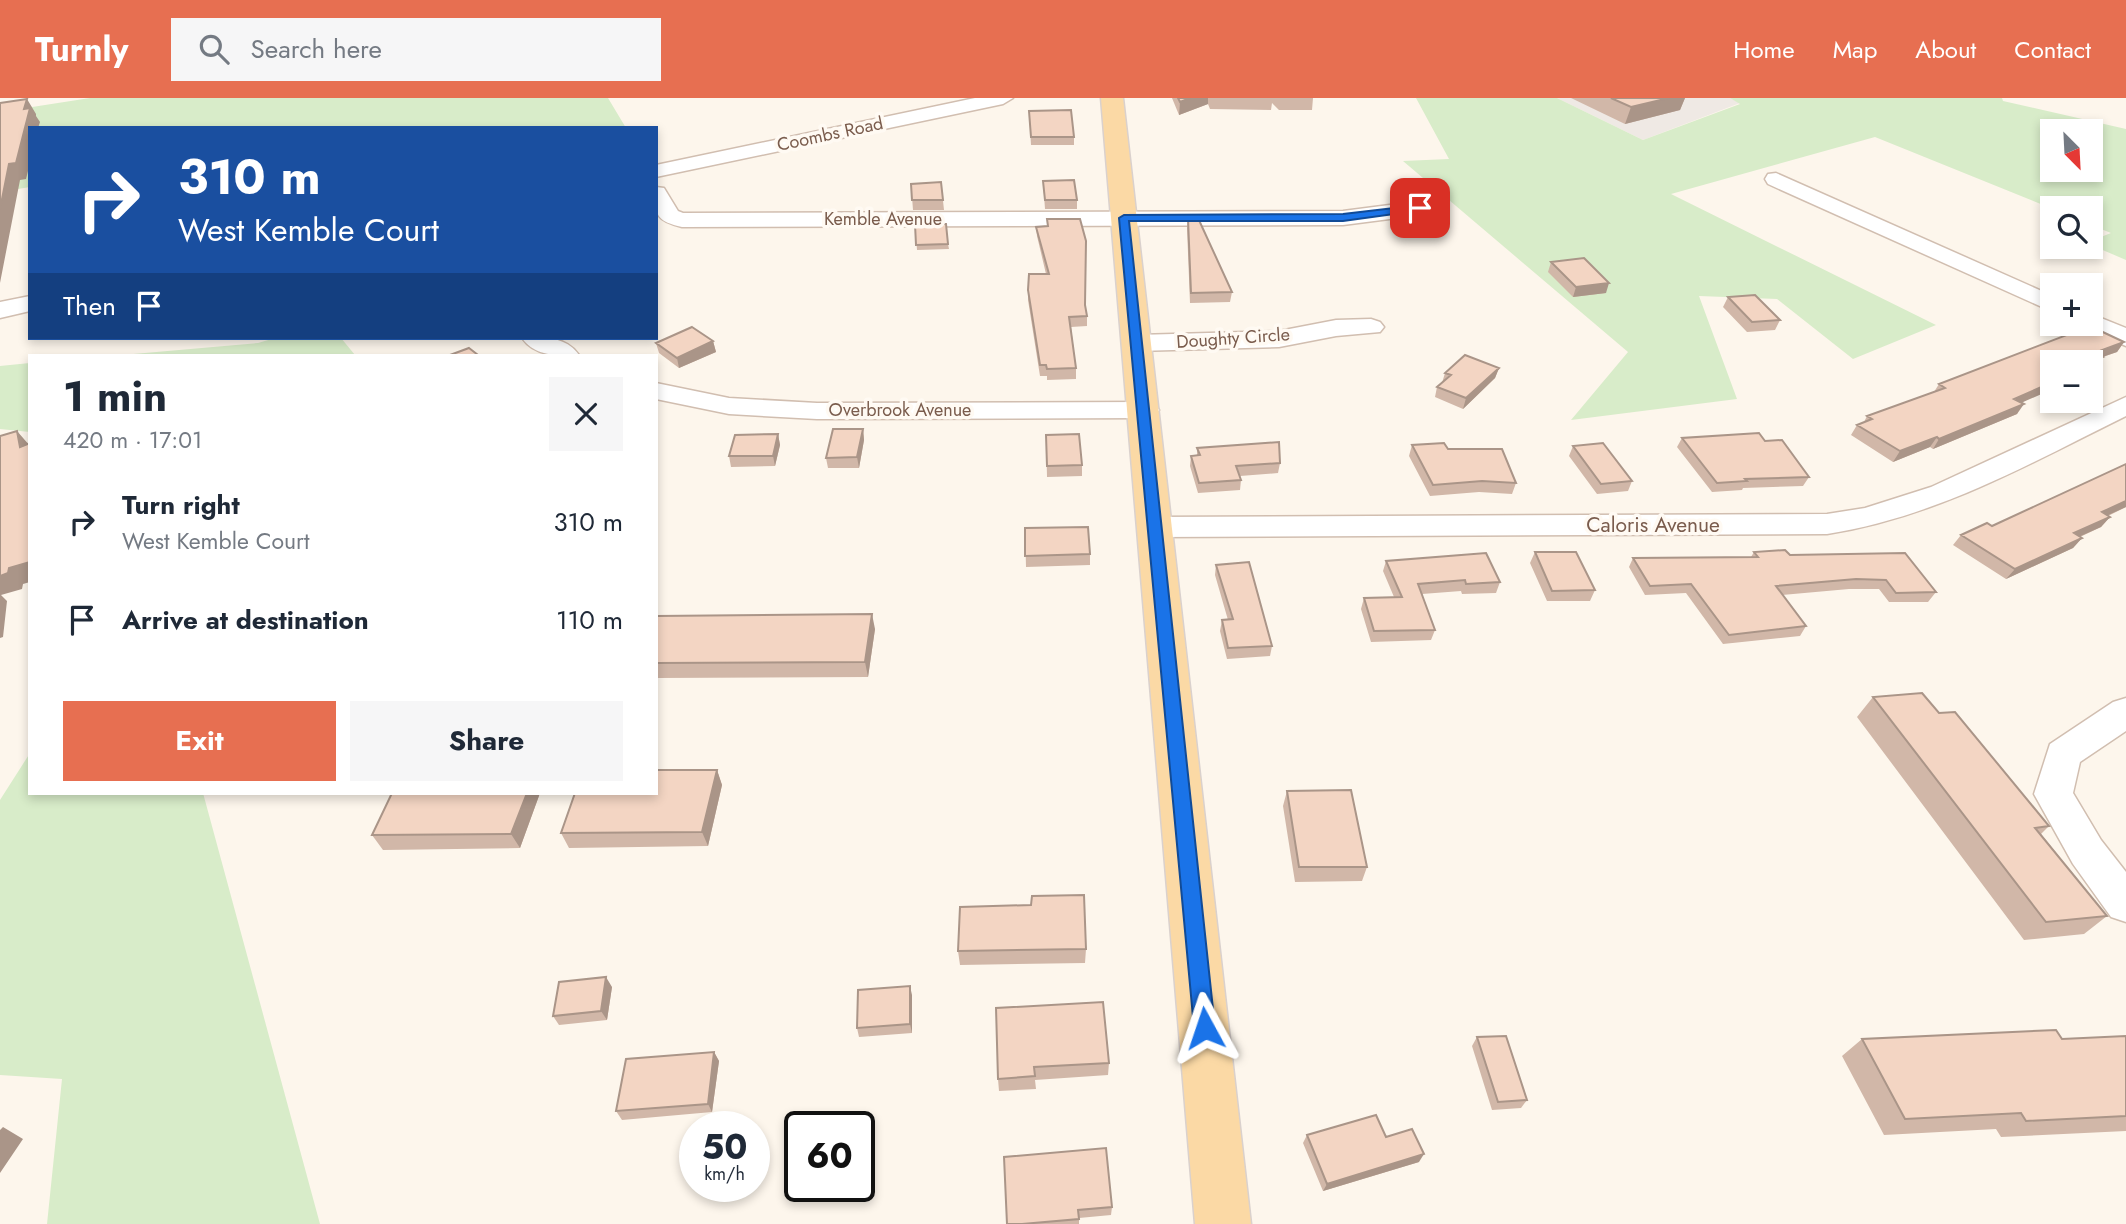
<!DOCTYPE html>
<meta charset="utf-8">
<style>
body{margin:0;font-family:Jost,sans-serif;background:#f6f6f7;color:#1f2937;height:100vh;display:flex;flex-direction:column;font-size:26px;white-space:nowrap}
*{box-sizing:border-box;margin:0}
p{font-size:23px;color:#747a83}
.icon{flex:none;width:38px;height:38px;fill:none;stroke:currentColor;stroke-width:2;stroke-linecap:round;stroke-linejoin:round}
.map{position:relative;flex:1;overflow:hidden}
.panel{position:absolute;left:28px;top:256px;width:630px;height:441px;display:flex;flex-direction:column;background:#fff;border-radius:0px;box-shadow:0 4px 10px #0003}
.panel>*{flex:none}
.guide{position:absolute;left:28px;top:28px;width:630px;height:214px;border-radius:0px;box-shadow:0 4px 10px #0003;background:#1a4fa0;color:#fff;overflow:hidden}
.needle{width:46px;rotate:156deg}
.fabs{position:absolute;left:2040px;top:21px;display:grid;gap:14px}
.fabs a{display:grid;place-items:center;width:63px;height:63px;border-radius:0px;background:#fff;box-shadow:0 4px 10px #0003;font-size:35px}
.speed{position:absolute;left:679px;top:1013px;display:flex;gap:14px;font-size:35px;font-weight:700;text-align:center}
.speed>*{display:grid;place-content:center;width:91px;height:91px;border-radius:50%;background:#fff;box-shadow:0 4px 10px #0003;line-height:1}
.speed small{font-size:18px;font-weight:400}
.speed .limit{border:4px solid #111;border-radius:10px;background:#fff;color:#111}
.pin{position:absolute;display:grid;place-items:center;width:60px;height:60px;color:#fff;margin:-30px;border-radius:14px;box-shadow:0 4px 10px #0006}
.me{position:absolute;width:77px;margin:-38px;rotate:355deg;stroke-linejoin:round;filter:drop-shadow(0 0 5px #0008)}
.turn{display:flex;align-items:center;gap:24px;height:147px;padding:0 35px;font-size:32px}
.turn .icon{width:91px;height:91px;stroke-width:2.5}
.turn b{display:block;font-size:49px;line-height:60px}
.then{display:flex;align-items:center;height:66px;padding:0 35px;background:#0003;gap:14px;font-size:26px}
.round{display:grid;place-items:center;flex:none;width:74px;height:74px;border-radius:0px;background:#f6f6f7}
.overview{display:flex;align-items:center;justify-content:space-between;height:119px;padding:0 35px}
h1{font-size:42px;font-weight:700;line-height:52px}
.cta{display:flex;gap:14px;margin-top:auto;padding:14px 35px}
.cta a{flex:1;height:80px;border-radius:0px;background:#e76f51;color:#fff;font-size:28px;font-weight:700;line-height:80px;text-align:center}
.cta a+a{background:#f6f6f7;color:#1f2937}
ul{padding:0;list-style:none}
li{display:flex;align-items:center;gap:21px;height:98px;padding:0 35px}
li div{flex:1}
li b{display:block;font-size:26px}
li em{font-style:normal}
header{display:flex;align-items:center;gap:42px;box-sizing:border-box;height:98px;padding:0 35px;background:#e76f51;color:#fff}
header strong{font-size:33px}
nav{display:flex;gap:38px;margin-inline-start:auto;font-size:24px}
.search{width:490px;height:63px;background:#f6f6f7;display:flex;align-items:center;gap:18px;box-sizing:border-box;padding:0 24px;border-radius:0px;color:#747a83;font-size:26px}
.map>svg:first-child{display:block}
</style>
<header>
<strong>Turnly</strong>
<div class="search"><svg class="icon" aria-label="search" viewBox="0 0 24 24"><circle cx="10" cy="10" r="6"/><path d="M15 15l6 6"/></svg>Search here</div>
<nav><a>Home</a><a>Map</a><a>About</a><a>Contact</a></nav>
</header>
<div class="map">
<svg width="2126" height="1126" viewBox="0 0 2126 1126">
<rect width="100%" height="100%" fill="#fdf6ec"/>
<path fill="#efe9e4" d="M1557,0H1730L1740,5L1643,42Z"/>
<path fill="#d8ecc9" fill-rule="evenodd" d="M90,0H608L626,30H30V89L0,94V14Z
M1416,0H1557L1643,42L1740,6L1730,0H2002L2003,3L2126,31V162L2091,147V143L2111,135L2091,127V110L2053,111L1875,39L1671,96L1936,227L1853,261L1777,201L1699,198L1737,301L1571,322L1628,254L1403,63L1449,61ZM2053,33H2091V72H2053Z
M275,240H341L355,257H122L258,245Z
M30,265V334L0,331V268Z
M30,655V695H203L320,1126H47L62,981L0,977V702Z"/>
<g fill="none" stroke-linecap="round" stroke-linejoin="round">
<g stroke="#d1beb0" stroke-width="3">
<path id="minor" d="M975,0H1013L1003,6L656,79V67Z
M1776,75L2053,198V214L1768,86L1765,81L1768,76Z
M656,89L664,90L678,113L683,115L1343,113L1436,101L1444,103L1447,108L1444,113L1436,115L1343,127L682,129C653,122 656,116 656,89Z
M30,198V213L0,220V204Z
M2091,216L2126,230V248L2082,229L2079,226H2091Z
M1371,221L1380,224L1384,229L1380,234L1336,238L1279,249L1137,253L1128,251L1124,245L1128,239L1137,237L1279,233L1336,222Z
M522,240C542,239 566,238 579,257C559,258 535,259 522,240Z
M656,285L729,300L817,305L1145,304L1155,306L1159,312L1155,318L1145,320L817,321L729,316L656,301Z
M2126,299V318C2029,366 1936,419 1827,436L1156,439L1145,436L1140,429L1145,422L1156,419L1827,416L1865,410L1931,389Z
M2126,600V633L2080,664L2073,695L2101,742L2126,774V824L2111,819L2073,766L2034,696L2050,646L2113,604Z"/>
</g>
<g stroke="#dad1cd" stroke-width="3">
<path id="major" d="M1101,0H1123L1251,1126H1195Z"/>
</g>
<use href="#minor" fill="#fff" fill-rule="evenodd"/>
<use href="#major" fill="#fbd9a5" fill-rule="evenodd"/>
</g>
<path fill="#d1b7a8" d="M1172,0H1313L1312,12H1279L1272,5L1271,12L1210,11L1208,6L1179,17Z
M1571,0H1685L1680,12L1625,26Z
M1029,13L1074,39V47H1031Z
M1043,83L1077,102V111H1045Z
M941,84L944,112H913L911,86Z
M1047,121L1085,208L1087,218V228L1071,229L1076,270V281L1047,282V278H1040L1028,202V192L1046,176L1037,138L1036,129L1047,128Z
M1188,121L1232,194L1230,204L1190,205L1187,130Z
M915,126L948,146L949,151L917,152Z
M1551,164L1606,195L1573,199L1548,174Z
M1728,199L1780,222L1775,232L1747,234L1723,209Z
M713,243L716,254L679,270L659,255L656,245Z
M2124,244L2117,254L2103,259L2096,269L2091,264L2021,305L2017,316L1933,351L1930,349L1893,364L1851,337L1857,327L1864,324L1867,318L1934,294L1939,286Z
M1499,270L1495,280L1463,311L1435,299L1437,289L1442,285L1445,275Z
M863,331L864,342L859,370H828L826,360Z
M778,336L780,347L775,368L731,369L729,358Z
M1046,337L1082,367V378L1047,379Z
M1682,340L1765,343L1809,379L1803,388L1743,390L1742,392L1712,394L1677,349Z
M1412,347L1448,351L1516,385L1512,396L1479,394L1430,398L1409,358Z
M1573,348L1632,383L1628,393L1597,396L1569,358Z
M1197,350L1280,365L1278,375L1240,378L1241,382L1240,392L1198,395L1190,368L1191,358L1197,357Z
M2126,366V409L2108,418L2110,419L2101,429L2080,439L2082,440L2073,450L2006,481L1953,447L1961,437L1992,428Z
M1025,430L1090,456V467L1026,469Z
M1535,454L1595,492L1590,503H1547L1530,465Z
M1754,454L1790,457L1936,494L1928,504H1889L1879,491H1849L1782,497L1806,528L1800,538L1723,546L1686,495L1645,497L1629,469L1633,460L1751,459Z
M1386,463L1500,484L1496,495L1462,496L1461,493L1422,496L1435,532L1431,542L1371,544L1361,511L1364,500L1394,499L1383,473Z
M1216,467L1272,548L1270,558L1227,561L1220,533L1222,522H1228L1215,477Z
M656,518L875,531L868,579L656,580Z
M1873,599L1939,615L2049,728L2041,736L2107,818L2084,836L2024,842L1857,619Z
M717,672L722,687L708,748L569,750L561,735Z
M1287,693L1367,769L1362,783L1295,784L1283,708Z
M540,695L520,750L383,752L372,737Z
M1086,851L1085,865L960,867L958,853Z
M612,889L607,922L559,927L553,918Z
M912,897V935L859,939L857,930Z
M1103,904L1109,965L1108,977L1035,982L1036,991L999,993L998,981Z
M2126,938V1033L2001,1039L1996,1031L1884,1037L1842,958L1862,941H2062Z
M1477,939L1527,1002L1521,1010L1492,1012L1472,948Z
M714,954L719,963L712,1014L622,1022L616,1013Z
M1307,1037L1386,1039L1419,1064L1323,1093L1303,1045Z
M1004,1059L1112,1109L1111,1117L1079,1120V1126H1007Z"/>
<path fill="#aa9588" d="M1190,0H1208V6L1179,17L1180,4Z
M1669,0H1685L1680,12L1625,26L1631,9Z
M27,1L36,16V18L40,24L38,30H30V65L26,81L20,82L0,185V111L9,66Z
M1609,185L1606,195L1573,199L1576,189Z
M713,243L716,254L679,270L677,260Z
M2124,244L2117,254L2087,264L2094,255Z
M2103,259L2096,269L2091,271V264Z
M1499,270L1495,280L1463,311L1466,300Z
M2053,284V291L2007,311L2014,301Z
M2024,306L2017,316L1933,351L1939,341Z
M863,331L864,342L859,370L857,359Z
M17,333L30,348L20,349Z
M778,336L780,347L775,368L773,358Z
M1937,339L1930,349L1893,364L1900,353Z
M2126,403V409L2093,424L2102,414Z
M2110,419L2101,429L2065,445L2074,435Z
M2082,440L2073,450L2006,481L2015,471Z
M30,464V484L23,486L22,491L1,497L7,503L3,539L0,540V478L9,470Z
M872,516L875,531L868,579L865,564Z
M717,672L722,687L708,748L702,734Z
M527,695H540L520,750L511,736Z
M606,879L612,889L607,922L601,913Z
M910,888L912,897V935L910,926Z
M714,954L719,963L712,1014L708,1006Z
M3,1029L23,1041L0,1075V1032Z
M1424,1056L1419,1064L1323,1093L1327,1086Z"/>
<path fill="#f3d5c3" stroke="#aa9588" stroke-width="2" d="M1178,0H1190L1180,4Z
M1611,0H1669L1631,9Z
M27,1L24,11L30,10L16,65L9,66L0,111V5Z
M1071,12L1074,39H1031L1029,13Z
M1074,82L1077,102H1045L1043,83Z
M941,84L943,102H912L911,86Z
M1198,120L1232,194L1191,195L1188,121Z
M1047,121H1080L1086,143L1085,207L1087,218L1069,219L1076,270L1047,271L1046,267H1040L1028,192L1029,176H1049L1036,129L1048,128Z
M915,126H946L948,146L916,147Z
M1584,160L1609,185L1576,189L1551,164Z
M1755,197L1780,222L1752,224L1728,199Z
M2090,228L2124,244L2094,255L2103,259L2091,264H2053V284L2014,301L2024,306L1939,341L1937,339L1900,353L1857,327L1872,321L1867,318L1945,290L1939,286Z
M692,229L713,243L677,260L656,245Z
M469,250L478,257H450Z
M1465,257L1499,270L1466,300L1437,289L1451,277L1445,275Z
M833,331H863L857,359L826,360Z
M17,333L20,349L30,345V464L9,470L8,475L0,478V338Z
M1759,335L1765,343L1782,342L1809,379L1745,381L1747,383L1717,385L1682,340Z
M778,336L773,358H729L735,337Z
M1079,336L1082,367L1047,368L1046,337Z
M1279,344L1280,365L1236,368L1241,382L1199,385L1191,358L1200,357L1197,350Z
M1444,345L1448,351H1502L1516,385L1482,383L1433,387L1412,347Z
M1603,345L1632,383L1601,386L1573,348Z
M2126,366V403L2102,414L2110,419L2074,435L2082,440L2015,471L1961,437L1987,425L1992,428Z
M1088,429L1090,456L1025,458V430Z
M1785,452L1790,457L1905,455L1936,494L1896,495L1886,482L1856,481L1776,488L1806,528L1729,537L1691,486L1650,488L1633,460L1758,459L1754,454Z
M1535,454H1576L1595,492L1552,493Z
M1486,455L1500,484L1466,486L1465,482L1418,486L1435,532L1374,533L1364,500L1402,499L1386,463Z
M1249,464L1272,548L1228,550L1222,522L1233,521L1216,467Z
M872,516L865,564L656,565V518Z
M1922,595L1939,615L1955,614L2049,728L2035,730L2107,818L2046,824L1873,599Z
M656,672H717L702,734L561,735L575,695H656Z
M1351,692L1367,769H1299L1287,693Z
M392,695H527L511,736L372,737Z
M1084,797L1086,851L958,853L960,809L1031,807L1032,798Z
M606,879L601,913L553,918L559,884Z
M910,888V926L857,930L858,892Z
M1103,904L1109,965L1034,969L1035,978L998,981L996,910Z
M2056,932L2062,941L2126,938V1018L2026,1023L2021,1015L1905,1021L1862,941Z
M1506,938L1527,1002L1498,1004L1477,939Z
M714,954L708,1006L616,1013L626,961Z
M1376,1017L1386,1039L1412,1031L1424,1056L1327,1086L1307,1037Z
M1106,1050L1112,1109L1078,1112L1079,1121L1022,1126H1007L1004,1059Z"/>
<path fill="#1a73e8" stroke="#114b97" stroke-width="2" d="M1420,107L1424,108V112L1343,123H1129L1215,930L1212,937L1205,940L1197,937L1194,930L1119,120L1124,117L1343,116Z"/>
<g text-anchor="middle" dominant-baseline="central" stroke-width="7" stroke-linejoin="round" paint-order="stroke">
<g font-size="18" fill="#7a5c4d" stroke="#fffaf3">
<text transform="translate(830 36) rotate(-12)">Coombs Road</text>
<text x="883" y="121">Kemble Avenue</text>
<text transform="translate(1233 240) rotate(-4)">Doughty Circle</text>
<text x="900" y="312">Overbrook Avenue</text>
</g>
<g font-size="21" fill="#7a5c4d" stroke="#fffaf3">
<text x="1653" y="427">Caloris Avenue</text>
</g>
</g>
</svg>
<div class="fabs">
<a><svg class="needle" viewBox="-14 -14 28 28"><path d="M0-13l5 13h-10z" fill="#e53935"/><path d="M0 13l5-13h-10z" fill="#747a83"/></svg></a>
<a><svg class="icon" aria-label="search" viewBox="0 0 24 24"><circle cx="10" cy="10" r="6"/><path d="M15 15l6 6"/></svg></a>
<a>+</a>
<a>−</a>
</div>
<div class="speed"><div>50<small>km/h</small></div><div class="limit">60</div></div>
<div class="pin" style="left:1420px;top:110px;background:#d93025"><svg class="icon" aria-label="arrive" viewBox="0 0 24 24"><path d="M6 21V4h12l-3 4 3 4H6"/></svg></div>
<svg class="me" style="left:1205px;top:930px" viewBox="-20 -20 40 40"><path d="M0-17L14 15 0 8-14 15z" fill="#1a73e8" stroke="#fff" stroke-width="4"/></svg>
<div class="guide">
<div class="turn"><svg class="icon" aria-label="right" viewBox="0 0 24 24"><path d="M7 20v-9h11M14 6l5 5-5 5"/></svg><div><b>310 m</b>West Kemble Court</div></div>
<div class="then">Then<svg class="icon" aria-label="arrive" viewBox="0 0 24 24"><path d="M6 21V4h12l-3 4 3 4H6"/></svg></div>
</div>
<section class="panel">
<div class="overview"><div><h1>1 min</h1><p>420 m · 17:01</p></div><a class="round"><svg class="icon" aria-label="close" viewBox="0 0 24 24"><path d="M6 6l12 12M18 6L6 18"/></svg></a></div>
<ul>
<li><svg class="icon" aria-label="right" viewBox="0 0 24 24"><path d="M7 20v-9h11M14 6l5 5-5 5"/></svg><div><b>Turn right</b><p>West Kemble Court</p></div><em>310 m</em></li>
<li><svg class="icon" aria-label="arrive" viewBox="0 0 24 24"><path d="M6 21V4h12l-3 4 3 4H6"/></svg><div><b>Arrive at destination</b></div><em>110 m</em></li>
</ul>
<div class="cta"><a>Exit</a><a>Share</a></div>
</section>
</div>
